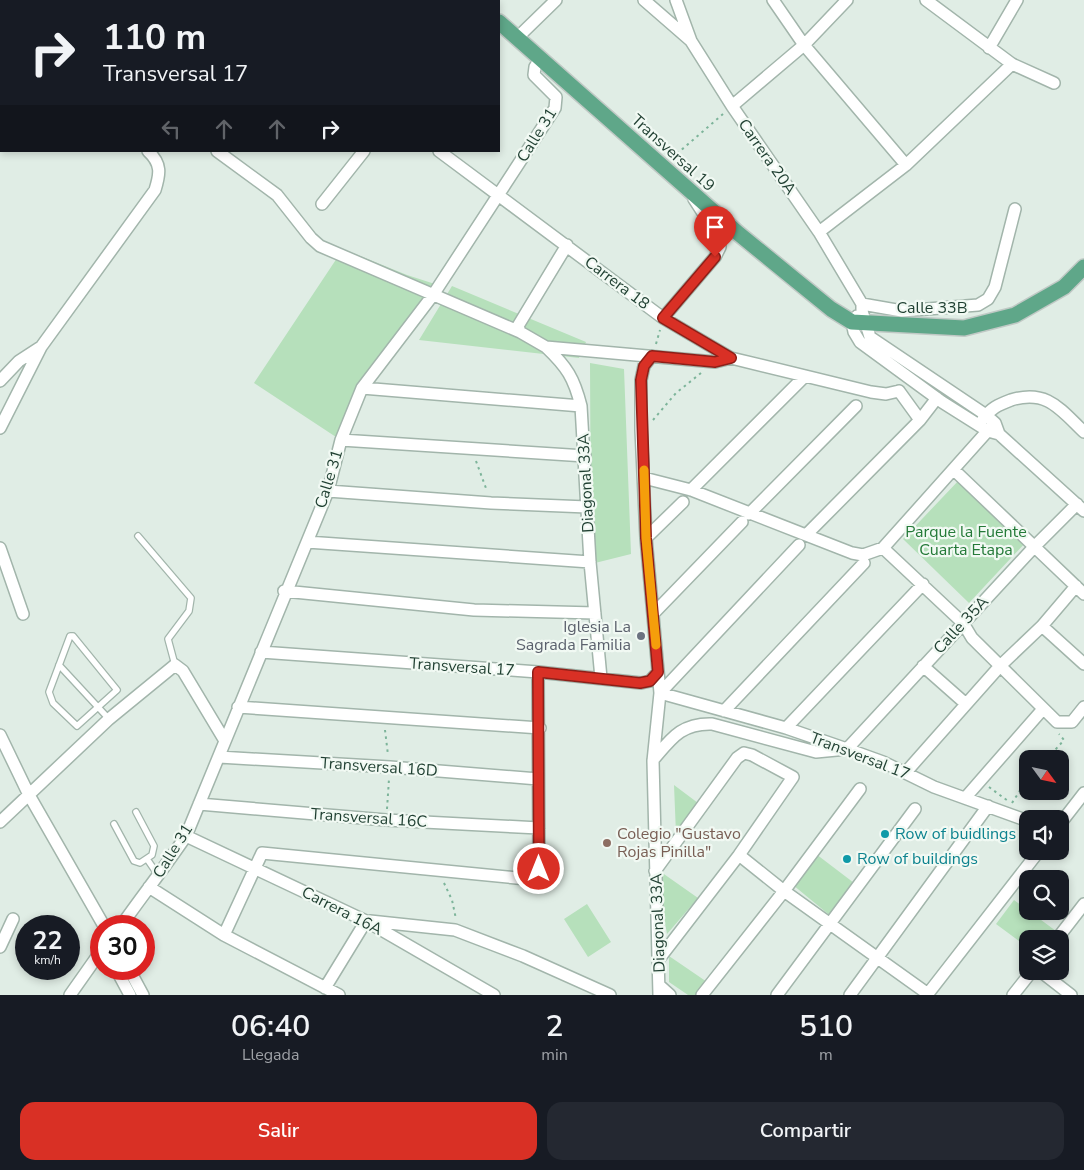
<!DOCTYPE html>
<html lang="es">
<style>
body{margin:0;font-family:"Nunito Sans",sans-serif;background:#242831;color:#f1f3f6;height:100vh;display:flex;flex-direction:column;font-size:19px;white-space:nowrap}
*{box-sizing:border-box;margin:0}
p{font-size:16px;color:#9ea1a6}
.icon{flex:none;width:28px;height:28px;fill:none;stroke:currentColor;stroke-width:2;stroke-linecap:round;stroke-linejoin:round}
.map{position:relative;height:995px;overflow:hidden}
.panel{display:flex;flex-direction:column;background:#171b24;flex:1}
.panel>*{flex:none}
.hud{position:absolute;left:0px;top:0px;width:500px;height:152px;box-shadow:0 2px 8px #0003;background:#171b24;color:#f1f3f6;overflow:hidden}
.needle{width:32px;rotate:123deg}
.tools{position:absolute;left:1019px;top:750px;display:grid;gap:10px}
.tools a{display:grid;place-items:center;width:50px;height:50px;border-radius:10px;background:#171b24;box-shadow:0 2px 8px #0003;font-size:25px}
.speed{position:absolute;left:15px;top:915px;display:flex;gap:10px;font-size:25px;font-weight:700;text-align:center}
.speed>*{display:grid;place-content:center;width:65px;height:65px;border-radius:50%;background:#171b24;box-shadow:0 2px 8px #0003;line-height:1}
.speed small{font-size:12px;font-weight:400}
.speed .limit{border:8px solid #d22;background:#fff;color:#111}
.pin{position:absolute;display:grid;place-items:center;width:42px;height:42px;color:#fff;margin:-51px -21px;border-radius:50% 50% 50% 0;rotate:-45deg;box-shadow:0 0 5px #0007}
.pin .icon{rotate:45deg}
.me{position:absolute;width:55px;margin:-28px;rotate:0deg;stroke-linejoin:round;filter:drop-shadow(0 0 4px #0008)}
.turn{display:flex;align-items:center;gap:18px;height:105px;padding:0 20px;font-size:22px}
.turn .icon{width:65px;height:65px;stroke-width:2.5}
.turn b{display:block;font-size:35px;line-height:42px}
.lanes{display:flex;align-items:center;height:48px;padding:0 20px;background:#0003;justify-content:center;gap:25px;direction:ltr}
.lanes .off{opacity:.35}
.eta{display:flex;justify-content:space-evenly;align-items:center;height:85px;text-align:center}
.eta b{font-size:30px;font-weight:600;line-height:35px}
.action{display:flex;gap:10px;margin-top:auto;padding:10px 20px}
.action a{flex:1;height:58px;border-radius:15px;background:#d93025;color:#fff;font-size:20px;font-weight:600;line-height:58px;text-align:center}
.action a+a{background:#242831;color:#f1f3f6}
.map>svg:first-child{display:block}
</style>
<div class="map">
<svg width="1084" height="995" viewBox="0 0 1084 995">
<rect width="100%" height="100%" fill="#e0ede5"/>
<path fill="#b6e0bb" d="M343,249L407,275L438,285L336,437L254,383Z
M452,286L586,342L579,358L419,340Z
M590,363L624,369L631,554L591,564Z
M960,479L1027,541L969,603L903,539Z
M674,785L698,803L676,834Z
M816,854L858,886L833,918L793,885Z
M661,872L698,898L667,934L657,878Z
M1014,900L1056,931L1050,939H1028L1027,947L996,924Z
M587,904L611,942L588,957L564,919Z
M669,956L710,984L702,995H688L669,982Z"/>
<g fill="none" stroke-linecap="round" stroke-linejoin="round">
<g stroke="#a2b5ab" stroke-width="8">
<path id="service" d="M138,536L191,598L189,611L168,639L175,665
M70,636H73L117,690L77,726L53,703L49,692Z
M59,665L109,719
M114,824L134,861L140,863L152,855L154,846L136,812
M147,859L158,875"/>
</g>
<g stroke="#a2b5ab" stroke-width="14">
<path id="minor" d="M46,0V1
M254,0L255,1
M644,0L690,40
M676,0L691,41L732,106L819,232L862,304V311L870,337L986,415L995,423L999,434L1084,511
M773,0L804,45L906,165
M926,0L1012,64L1054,83
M169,1L170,0
M332,1L333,0
M422,1V0
M517,38L556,0
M989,48L1017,0
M732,106L804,45L847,0
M217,151L277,195L311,238L320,246L520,332
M439,151L663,318L731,358L871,392L886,394L899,391
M322,204L364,151
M819,232L906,165L1012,64
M862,304L902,311L978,305L988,299L995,287L1015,209
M857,316L852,322L854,332L860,342L942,402L988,431L999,434
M663,318L715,257L720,247L718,236L694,199
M546,347L520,332L518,326L567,245
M652,356L644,366L641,380V430L646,538L660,693L653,761L659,995
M0,381L19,361L39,348
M362,388L581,406
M899,391L920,420
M983,419C991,408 998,405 1011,400C1047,389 1060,409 1084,432
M0,428L41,347L155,190C160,174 162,164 148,151
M341,440L585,456
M954,470L1084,594
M644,478L691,490L852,553L863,555L883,548
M691,490L805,376
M328,491L491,503L587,507
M749,514L856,406
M807,534L920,420L937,398
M646,538L683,502
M307,542L590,562
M799,545L660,693L786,728L847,749L883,762L934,787L1028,821
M0,548L23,614
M883,548L963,623L972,638L1057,722H1072L1084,707
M883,548L992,426
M284,591L474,610L595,613
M653,614L742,522
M1042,626L1084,664
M261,652L538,672L641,683L650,681L658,672
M923,666L966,704
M601,678L590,562L581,406C574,378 567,367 546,347L715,362L731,358
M238,707L540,728
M724,711L864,563
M786,728L923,584
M0,735L29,795L104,926
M219,757L390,767L538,779
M653,760C671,739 681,723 712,724L816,752L847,749L1035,546L1077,504
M906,772L1000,666L1042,626L1076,586
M966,797L1043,709
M199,804L386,820L539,828
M0,822L109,719L175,665L183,671L225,741
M1060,824L1084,793
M186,836L366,921L494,995
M739,855L784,891L928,994
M655,871L737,758L744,753L752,755L793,777L739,855L659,959
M149,887L224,935L339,995
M370,921L455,930L523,956L610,995
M121,926C142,896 165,867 186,836L328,491L341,440L362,388L433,295L555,108L556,97L534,75L535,67L540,59
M224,935L262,853L527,879L536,876L539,869L538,672
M1057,939L1084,904
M0,947L13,919
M116,969L130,995
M129,969L143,995
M1040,971L1071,995
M660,986L670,995
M325,988L366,921
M70,995L101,951
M702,995L784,891L860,789
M777,995L915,809
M850,995L988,806
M927,995L1039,851
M1013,995L1032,971"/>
</g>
<g stroke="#c0c9c5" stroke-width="18">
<path id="primary" d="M474,0L475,1
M499,22L739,234L831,309L852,322L964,328L1015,315L1064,287L1084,267"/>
</g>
<path stroke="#7db49a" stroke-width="2" stroke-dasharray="2.5 4" stroke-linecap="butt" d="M672,158L723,114
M656,344L660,330
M653,420L676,393L701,373
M476,461L487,491
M385,730L388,755
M1047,759L1064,740L1059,734
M989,787L1008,801
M1012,803L1028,778
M387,809L389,779
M444,883L452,900L456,919"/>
<use href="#service" stroke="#fff" stroke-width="5.5"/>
<use href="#minor" stroke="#fff" stroke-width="11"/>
<use href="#primary" stroke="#5fa789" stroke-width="15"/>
</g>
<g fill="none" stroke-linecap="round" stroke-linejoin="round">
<g stroke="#8d1f18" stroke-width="12">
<path id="route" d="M539,869L538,672L640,683L650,681L658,672L646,538L641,380L644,366L652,356L715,362L731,358L663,318L715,257"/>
</g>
<use href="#route" stroke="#d93025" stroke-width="9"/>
<path stroke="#f59e0b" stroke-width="9" d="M644,470L646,538L656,645"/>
</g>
<circle fill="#6b7280" stroke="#f1f9f3" stroke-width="2" cx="641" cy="636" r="5"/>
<g fill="#0f9aa8" stroke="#f1f9f3" stroke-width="2">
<circle cx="885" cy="834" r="5"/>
<circle cx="847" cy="859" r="5"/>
</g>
<circle fill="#8d6e63" stroke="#f1f9f3" stroke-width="2" cx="607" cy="843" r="5"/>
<g text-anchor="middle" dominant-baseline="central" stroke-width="4.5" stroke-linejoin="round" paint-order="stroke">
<g font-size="16" fill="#1f3f31" stroke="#f1f9f3">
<text transform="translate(537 135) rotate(-58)">Calle 31</text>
<text transform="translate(673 153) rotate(42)">Transversal 19</text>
<text transform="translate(767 157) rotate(55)">Carrera 20A</text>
<text transform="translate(617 283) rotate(37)">Carrera 18</text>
<text x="932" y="308">Calle 33B</text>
<text transform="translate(329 479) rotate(-73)">Calle 31</text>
<text transform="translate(586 483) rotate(-93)">Diagonal 33A</text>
<text transform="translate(961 625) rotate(-47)">Calle 35A</text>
<text transform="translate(462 667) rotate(4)">Transversal 17</text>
<text transform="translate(860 756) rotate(21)">Transversal 17</text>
<text transform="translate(379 767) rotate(4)">Transversal 16D</text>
<text transform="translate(369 818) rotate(4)">Transversal 16C</text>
<text transform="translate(173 851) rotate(-58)">Calle 31</text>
<text transform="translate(342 911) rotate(27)">Carrera 16A</text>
<text transform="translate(658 923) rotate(-92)">Diagonal 33A</text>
</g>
<g font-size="16" fill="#247a38" stroke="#f1f9f3">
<text x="966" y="532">Parque la Fuente<tspan x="966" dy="18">Cuarta Etapa</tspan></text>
</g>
<g font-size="16" fill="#5b616d" stroke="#f1f9f3" text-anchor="end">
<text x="631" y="627">Iglesia La<tspan x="631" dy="18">Sagrada Familia</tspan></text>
</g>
<g font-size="16" fill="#785e54" stroke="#f1f9f3" text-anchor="start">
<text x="617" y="834">Colegio "Gustavo<tspan x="617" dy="18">Rojas Pinilla"</tspan></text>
</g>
<g font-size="16" fill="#0d838f" stroke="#f1f9f3" text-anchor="start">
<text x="895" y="834">Row of buidlings</text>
<text x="857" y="859">Row of buildings</text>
</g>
</g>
</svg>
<div class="tools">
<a><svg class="needle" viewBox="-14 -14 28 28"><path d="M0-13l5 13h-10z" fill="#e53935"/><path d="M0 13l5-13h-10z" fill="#9ea1a6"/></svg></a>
<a><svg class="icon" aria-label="sound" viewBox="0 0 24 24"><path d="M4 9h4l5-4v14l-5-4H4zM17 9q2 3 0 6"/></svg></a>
<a><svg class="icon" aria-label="search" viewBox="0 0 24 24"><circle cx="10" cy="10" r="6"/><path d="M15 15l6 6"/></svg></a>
<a><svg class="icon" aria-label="layers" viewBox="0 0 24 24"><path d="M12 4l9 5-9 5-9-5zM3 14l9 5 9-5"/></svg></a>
</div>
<div class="speed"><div>22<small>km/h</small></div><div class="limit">30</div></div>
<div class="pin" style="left:715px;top:257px;background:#d93025"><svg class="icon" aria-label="arrive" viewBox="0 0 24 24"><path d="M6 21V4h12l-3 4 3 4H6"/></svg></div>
<svg class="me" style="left:539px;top:869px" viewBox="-20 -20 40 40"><circle r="17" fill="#d93025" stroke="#fff" stroke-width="3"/><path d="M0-11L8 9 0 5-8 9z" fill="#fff"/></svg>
<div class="hud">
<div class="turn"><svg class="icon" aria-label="right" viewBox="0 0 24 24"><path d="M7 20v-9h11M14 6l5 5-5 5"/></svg><div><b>110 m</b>Transversal 17</div></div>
<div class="lanes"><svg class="icon off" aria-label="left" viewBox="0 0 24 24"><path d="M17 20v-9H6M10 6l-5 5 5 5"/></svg><svg class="icon off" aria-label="ahead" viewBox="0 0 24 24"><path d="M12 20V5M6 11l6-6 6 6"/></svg><svg class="icon off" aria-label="ahead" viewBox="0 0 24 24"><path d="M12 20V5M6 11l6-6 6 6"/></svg><svg class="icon" aria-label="right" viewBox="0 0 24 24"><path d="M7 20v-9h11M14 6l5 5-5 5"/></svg></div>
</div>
</div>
<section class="panel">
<div class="eta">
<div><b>06:40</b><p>Llegada</p></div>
<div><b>2</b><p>min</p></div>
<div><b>510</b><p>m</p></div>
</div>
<div class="action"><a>Salir</a><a>Compartir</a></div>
</section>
